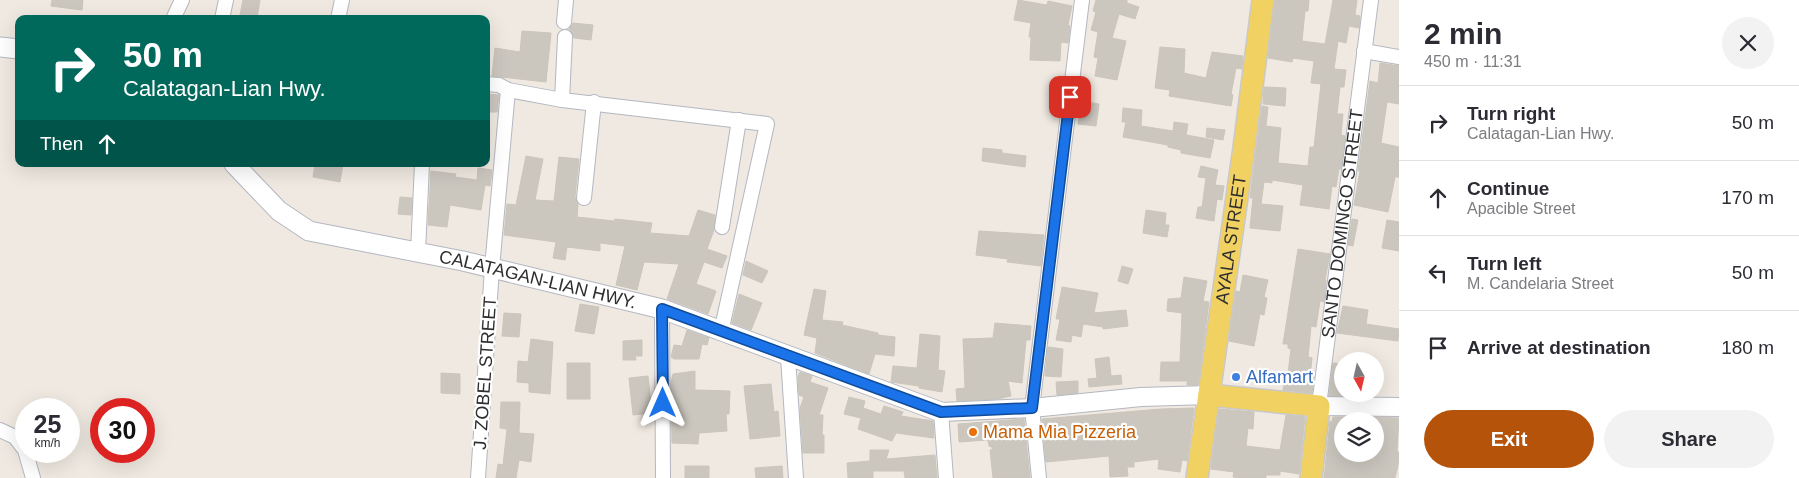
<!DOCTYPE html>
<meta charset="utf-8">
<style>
body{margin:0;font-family:Arial,sans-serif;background:#f2f2f3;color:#2b2b33;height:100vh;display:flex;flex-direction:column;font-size:19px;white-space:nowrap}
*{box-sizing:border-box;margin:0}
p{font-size:16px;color:#7c7c81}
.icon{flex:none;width:28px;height:28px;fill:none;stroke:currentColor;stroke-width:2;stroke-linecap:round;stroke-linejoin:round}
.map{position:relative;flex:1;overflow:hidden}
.sheet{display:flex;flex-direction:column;background:#fff;width:400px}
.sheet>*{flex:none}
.hud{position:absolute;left:15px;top:15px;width:475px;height:152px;border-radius:10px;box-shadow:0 5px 20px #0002;background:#00695c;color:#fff;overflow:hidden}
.needle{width:32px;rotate:172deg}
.fabs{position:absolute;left:1334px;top:352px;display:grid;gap:10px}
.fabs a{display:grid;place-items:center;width:50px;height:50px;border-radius:50%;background:#fff;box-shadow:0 5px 20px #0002;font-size:25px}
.speed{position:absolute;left:15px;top:398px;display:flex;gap:10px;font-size:25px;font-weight:700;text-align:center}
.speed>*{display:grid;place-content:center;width:65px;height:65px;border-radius:50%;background:#fff;box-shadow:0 5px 20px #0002;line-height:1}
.speed small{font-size:12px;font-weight:400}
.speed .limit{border:8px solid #d22;background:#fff;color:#111}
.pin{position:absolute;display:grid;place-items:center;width:42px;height:42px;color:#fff;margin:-21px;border-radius:10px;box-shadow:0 2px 8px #0006}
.me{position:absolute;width:55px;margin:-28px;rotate:0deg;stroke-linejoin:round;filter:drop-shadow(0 0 4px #0008)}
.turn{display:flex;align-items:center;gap:18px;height:105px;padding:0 25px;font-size:22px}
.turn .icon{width:65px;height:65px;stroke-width:2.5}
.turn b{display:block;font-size:35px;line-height:42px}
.then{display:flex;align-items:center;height:48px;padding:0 25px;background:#0003;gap:10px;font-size:19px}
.round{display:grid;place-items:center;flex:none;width:52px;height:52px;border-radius:26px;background:#f2f2f3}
.headline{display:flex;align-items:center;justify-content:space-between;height:85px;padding:0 25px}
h1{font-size:30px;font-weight:700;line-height:38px}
.cta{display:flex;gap:10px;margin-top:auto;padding:10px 25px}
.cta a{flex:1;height:58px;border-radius:30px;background:#b45309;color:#fff;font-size:20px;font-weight:700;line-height:58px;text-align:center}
.cta a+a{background:#f2f2f3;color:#2b2b33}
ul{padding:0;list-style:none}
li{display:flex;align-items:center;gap:15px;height:75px;padding:0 25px;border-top:1px solid #e1e1e2}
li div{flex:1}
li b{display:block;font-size:19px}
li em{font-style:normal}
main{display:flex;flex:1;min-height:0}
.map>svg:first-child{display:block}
</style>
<main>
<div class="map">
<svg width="1399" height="478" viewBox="0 0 1399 478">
<rect width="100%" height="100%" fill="#efe9e1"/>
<path fill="#cbc7bf" stroke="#cbc5ba" d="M52,0H83L82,10L51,6Z
M243,0H260L257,18L240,15Z
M1018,0L1047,5L1048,1L1072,6L1068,25L1070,26L1068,43L1061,42L1060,61L1030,60L1031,37H1029L1031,23L1014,20Z
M1096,0H1127V3L1139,7L1135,19L1119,14L1112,38L1126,41L1117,80L1095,76L1098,58L1094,57L1098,32L1091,30L1096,12L1093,11Z
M1275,0H1309L1308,11H1305L1302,41L1325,44L1333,0H1357L1355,15L1360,16L1359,28L1349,26L1346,43L1338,41L1334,69L1346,70L1344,87H1340L1337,114H1343L1341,135L1345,136L1341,169H1339L1336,187L1332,186L1329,209L1300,205L1303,185L1272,180V183L1264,182L1261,204L1283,206L1280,231L1250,228L1253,198H1250L1262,106L1268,107L1266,126L1281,128L1278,163L1308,166L1310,147H1314L1321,84L1311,83L1314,61L1293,58L1292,62L1268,58Z
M573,23L593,25L591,40L574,38L572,33L569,29Z
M522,31L551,33L546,82L492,76L495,48L520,52Z
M1160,47L1185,49L1184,73L1206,78L1212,52L1243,56L1242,69L1236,68L1231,94L1233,95L1231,106L1169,96L1170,90L1155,88Z
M1380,63L1399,66V104L1387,102L1381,143L1399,147V177H1395L1388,212L1354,205L1360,171H1358L1370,81L1378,83Z
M1264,87L1286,88L1285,106L1263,104Z
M486,94L499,95L497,112H486Z
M1081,101L1099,104L1096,126L1078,124Z
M1123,108L1142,110L1141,126L1173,131L1174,122L1188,124L1186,135L1214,140L1210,158L1181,153V150L1168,147V145L1123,137L1126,122H1122Z
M1207,128L1225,130L1223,140L1206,137Z
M983,148L1002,150V153L1026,156L1025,167L982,161Z
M526,156L543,159L535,200L554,201L559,157L579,159L575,197L578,204L577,217L614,221L615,219L652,223L650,233L689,236L698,210L715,215L714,230L707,249L727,256L722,268L704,262L696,284L716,291L708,314L667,299L679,264L644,262L637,290L616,285L625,246L600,243V251L567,247L565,260L553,258L556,242L504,235L507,204L516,205Z
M315,164H343L340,182L313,177Z
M1201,166L1218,170L1215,185L1224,186L1222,200L1217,199L1214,221L1196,218L1198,207H1202L1206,178L1198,177Z
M478,168L492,170L490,186L485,185L481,210L450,205L447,227L428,225L431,171L456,174L455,177L477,180Z
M400,197L412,198L411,215L398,214Z
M1146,210L1166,213L1165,225H1169L1167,237L1143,233Z
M1352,219L1358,220L1353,246L1348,245Z
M1387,220L1399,222V251L1382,248Z
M979,231L1044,235L1041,266L1007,262L1008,259L976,255Z
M1298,249L1330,254L1325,280H1326L1324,302L1320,301L1316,327L1311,326L1308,357L1312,358L1310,377H1314L1312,393L1283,390L1285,373H1288L1291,349L1288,348V344H1283Z
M746,261L768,271L762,283L743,275Z
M1122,266L1133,269L1128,284L1118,281Z
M1243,275L1268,280L1264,297L1267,298L1264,315L1260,314L1254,346L1229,341L1236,291L1240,292Z
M1184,277L1207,281L1203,301L1209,302L1198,385H1187V381H1160L1161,362H1180L1182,313L1167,311L1168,299L1181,298Z
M1062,287L1098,293L1094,313L1126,310L1128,326L1103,329V327L1083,324L1081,337L1072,335L1071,342L1056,340L1060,319H1056Z
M814,289L826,291L822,320L843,322L842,325L878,333V335L895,337L894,356L875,354L869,374L815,353L817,338L804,335Z
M739,294L762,303L751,330L732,323Z
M580,304L599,307L594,334L575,331Z
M1343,306L1368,310L1366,324L1399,329L1398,341L1337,333Z
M504,313L521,314L519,337L502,336Z
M995,323L1031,326L1030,340H1026L1022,383L1008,381L1011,396L998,399L957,401L956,389L965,388L963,339L993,338Z
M687,330L709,338L707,345L702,344L699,359H674L671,357L674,345L682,346Z
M920,334L940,336L938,370L945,371L942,392L919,388V386L891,382L893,366L917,368Z
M531,339L553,342L550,394L529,392V383L517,382L518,361L528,362Z
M642,340V356H635L636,360H623V341Z
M1048,347L1063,349L1061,377L1045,376Z
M1109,357L1111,376L1121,375L1122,384L1089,387L1088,379L1097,378L1095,359Z
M567,363H590V399H567Z
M1333,363L1342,364V394H1351V396H1329Z
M695,371V390L730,391L729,414H726L727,431L699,433L698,444L672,443L671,383L673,374Z
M800,372L812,376L810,382L828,388L819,415H823L822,435H824V453H803L800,408L804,397L799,395L798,377Z
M441,373L460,374V394L441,393Z
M648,376L652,413L633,415L629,378Z
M1078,381V393L1057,395L1056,382Z
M771,384L774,412L778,411L780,436L750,439L744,386Z
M849,397L865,401L863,408L881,414L884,406L903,412L901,416L933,421L934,438L896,433L892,441L858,429L861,418L844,414Z
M501,402H520L519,433L534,434L531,462L519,460L516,478H496L498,464L503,465L507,429L500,428Z
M1194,408L1187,461L1182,460L1180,472L1158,469L1159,459L1134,462V467H1127L1128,476L1110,477L1109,456L1046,462L1042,419L1161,409Z
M1219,409L1254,412L1253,429L1248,428L1246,446L1280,450L1286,415L1305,417L1299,474L1280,471V475H1266V478H1239L1233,477L1234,472L1211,469Z
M1333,417H1349V421H1342V454H1375L1377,436H1375V417L1399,418L1397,452H1399V461L1395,478H1324L1330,421L1332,422Z
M1024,419L1030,478H993L990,450H992V447L989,446L988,440L959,442L958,424Z
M870,450H889L886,459L935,455L937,478H905L904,471H873V478H848L847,463L870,461Z
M685,466H709V478H685Z
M782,466L783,478H756L755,468Z"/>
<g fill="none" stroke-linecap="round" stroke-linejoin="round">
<g stroke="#b4b7c1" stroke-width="16">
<g id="minor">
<path d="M173,19L182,0"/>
<path d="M222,19L226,0"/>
<path d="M338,19L342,0"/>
<path d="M564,22L566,0"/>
<path d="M1364,51L1399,57"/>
<path d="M486,84L499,85L508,90L562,100L767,124L721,332"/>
<path d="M562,100L565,37"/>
<path d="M584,198L594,102"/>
<path d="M722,227L739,120"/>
<path d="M418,252L422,164"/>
<path d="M662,309L663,478"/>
<path d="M788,357L796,478"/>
<path id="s1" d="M1319,406L1371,0"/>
<path d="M941,412L946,478"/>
<path d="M0,430L15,437L25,450L33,478"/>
<path d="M478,478L492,268L508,90"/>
<path d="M1039,478L1032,408L1082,0"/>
</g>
</g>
<g stroke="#b4b7c1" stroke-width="20">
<path id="tertiary" d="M1319,406L1399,407
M941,412L1032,408L1141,397L1209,395"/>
</g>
<g stroke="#b4b7c1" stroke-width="21">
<g id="secondary">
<path d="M0,47L19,49"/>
<path id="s2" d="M234,164L279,211L309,231L463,261L662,309L941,412"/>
</g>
</g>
<g stroke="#c9c9c9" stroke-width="24">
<g id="primary">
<path d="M1209,395L1319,406L1311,478"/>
<path id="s3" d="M1197,478L1244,148L1263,0"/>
</g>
</g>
<use href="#minor" stroke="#fff" stroke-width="14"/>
<use href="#tertiary" stroke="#fff" stroke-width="18"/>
<use href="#secondary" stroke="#fff" stroke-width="19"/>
<use href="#primary" stroke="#f2d163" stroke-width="21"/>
</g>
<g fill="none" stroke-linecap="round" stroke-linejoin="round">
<g stroke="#114b97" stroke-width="12">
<path id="route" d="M663,403L662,309L941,412L1032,408L1070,97"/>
</g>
<use href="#route" stroke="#1a73e8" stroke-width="9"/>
</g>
<circle fill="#3f7fe0" stroke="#fff" stroke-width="2" cx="1236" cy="377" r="5"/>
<circle fill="#e8710a" stroke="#fff" stroke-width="2" cx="973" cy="432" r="5"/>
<g text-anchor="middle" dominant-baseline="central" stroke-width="4.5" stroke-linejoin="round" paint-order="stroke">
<g font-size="18" fill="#2e2e2e" stroke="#fff">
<text stroke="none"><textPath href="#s1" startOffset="184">SANTO DOMINGO STREET</textPath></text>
<text stroke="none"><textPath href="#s3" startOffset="241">AYALA STREET</textPath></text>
<text stroke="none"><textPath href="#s2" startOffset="335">CALATAGAN-LIAN HWY.</textPath></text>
<text transform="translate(485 373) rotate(-86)">J. ZOBEL STREET</text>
</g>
<g font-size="18" fill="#366cbe" stroke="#fff" text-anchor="start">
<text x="1246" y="377">Alfamart</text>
</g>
<g font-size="18" fill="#c56008" stroke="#fff" text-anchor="start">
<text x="983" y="432">Mama Mia Pizzeria</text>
</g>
</g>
</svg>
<div class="fabs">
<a><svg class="needle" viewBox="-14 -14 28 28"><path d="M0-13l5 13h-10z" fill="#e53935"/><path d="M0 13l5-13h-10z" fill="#7c7c81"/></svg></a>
<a><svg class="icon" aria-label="layers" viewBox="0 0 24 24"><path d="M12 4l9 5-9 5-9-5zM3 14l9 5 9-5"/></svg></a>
</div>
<div class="speed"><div>25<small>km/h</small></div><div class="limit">30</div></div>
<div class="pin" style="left:1070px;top:97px;background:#d93025"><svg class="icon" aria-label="arrive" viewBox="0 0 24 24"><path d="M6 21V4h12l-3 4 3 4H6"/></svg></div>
<svg class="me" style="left:663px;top:403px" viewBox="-20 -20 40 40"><path d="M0-17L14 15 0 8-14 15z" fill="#1a73e8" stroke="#fff" stroke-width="4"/></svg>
<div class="hud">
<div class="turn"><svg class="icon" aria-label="right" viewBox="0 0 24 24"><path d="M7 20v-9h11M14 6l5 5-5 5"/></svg><div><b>50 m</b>Calatagan-Lian Hwy.</div></div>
<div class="then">Then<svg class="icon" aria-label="ahead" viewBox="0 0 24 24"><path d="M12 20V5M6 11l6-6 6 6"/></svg></div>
</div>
</div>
<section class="sheet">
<div class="headline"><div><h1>2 min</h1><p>450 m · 11:31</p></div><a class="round"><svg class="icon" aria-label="close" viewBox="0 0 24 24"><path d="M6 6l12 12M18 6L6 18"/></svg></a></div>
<ul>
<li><svg class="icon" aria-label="right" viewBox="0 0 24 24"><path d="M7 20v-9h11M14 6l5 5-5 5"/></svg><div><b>Turn right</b><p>Calatagan-Lian Hwy.</p></div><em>50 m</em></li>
<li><svg class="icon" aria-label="ahead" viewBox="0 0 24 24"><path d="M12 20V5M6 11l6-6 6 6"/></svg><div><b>Continue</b><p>Apacible Street</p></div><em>170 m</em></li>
<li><svg class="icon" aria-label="left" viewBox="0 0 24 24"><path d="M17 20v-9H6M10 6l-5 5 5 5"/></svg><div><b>Turn left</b><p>M. Candelaria Street</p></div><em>50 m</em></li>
<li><svg class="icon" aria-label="arrive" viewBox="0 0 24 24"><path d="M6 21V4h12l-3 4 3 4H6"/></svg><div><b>Arrive at destination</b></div><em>180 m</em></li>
</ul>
<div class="cta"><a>Exit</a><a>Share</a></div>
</section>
</main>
